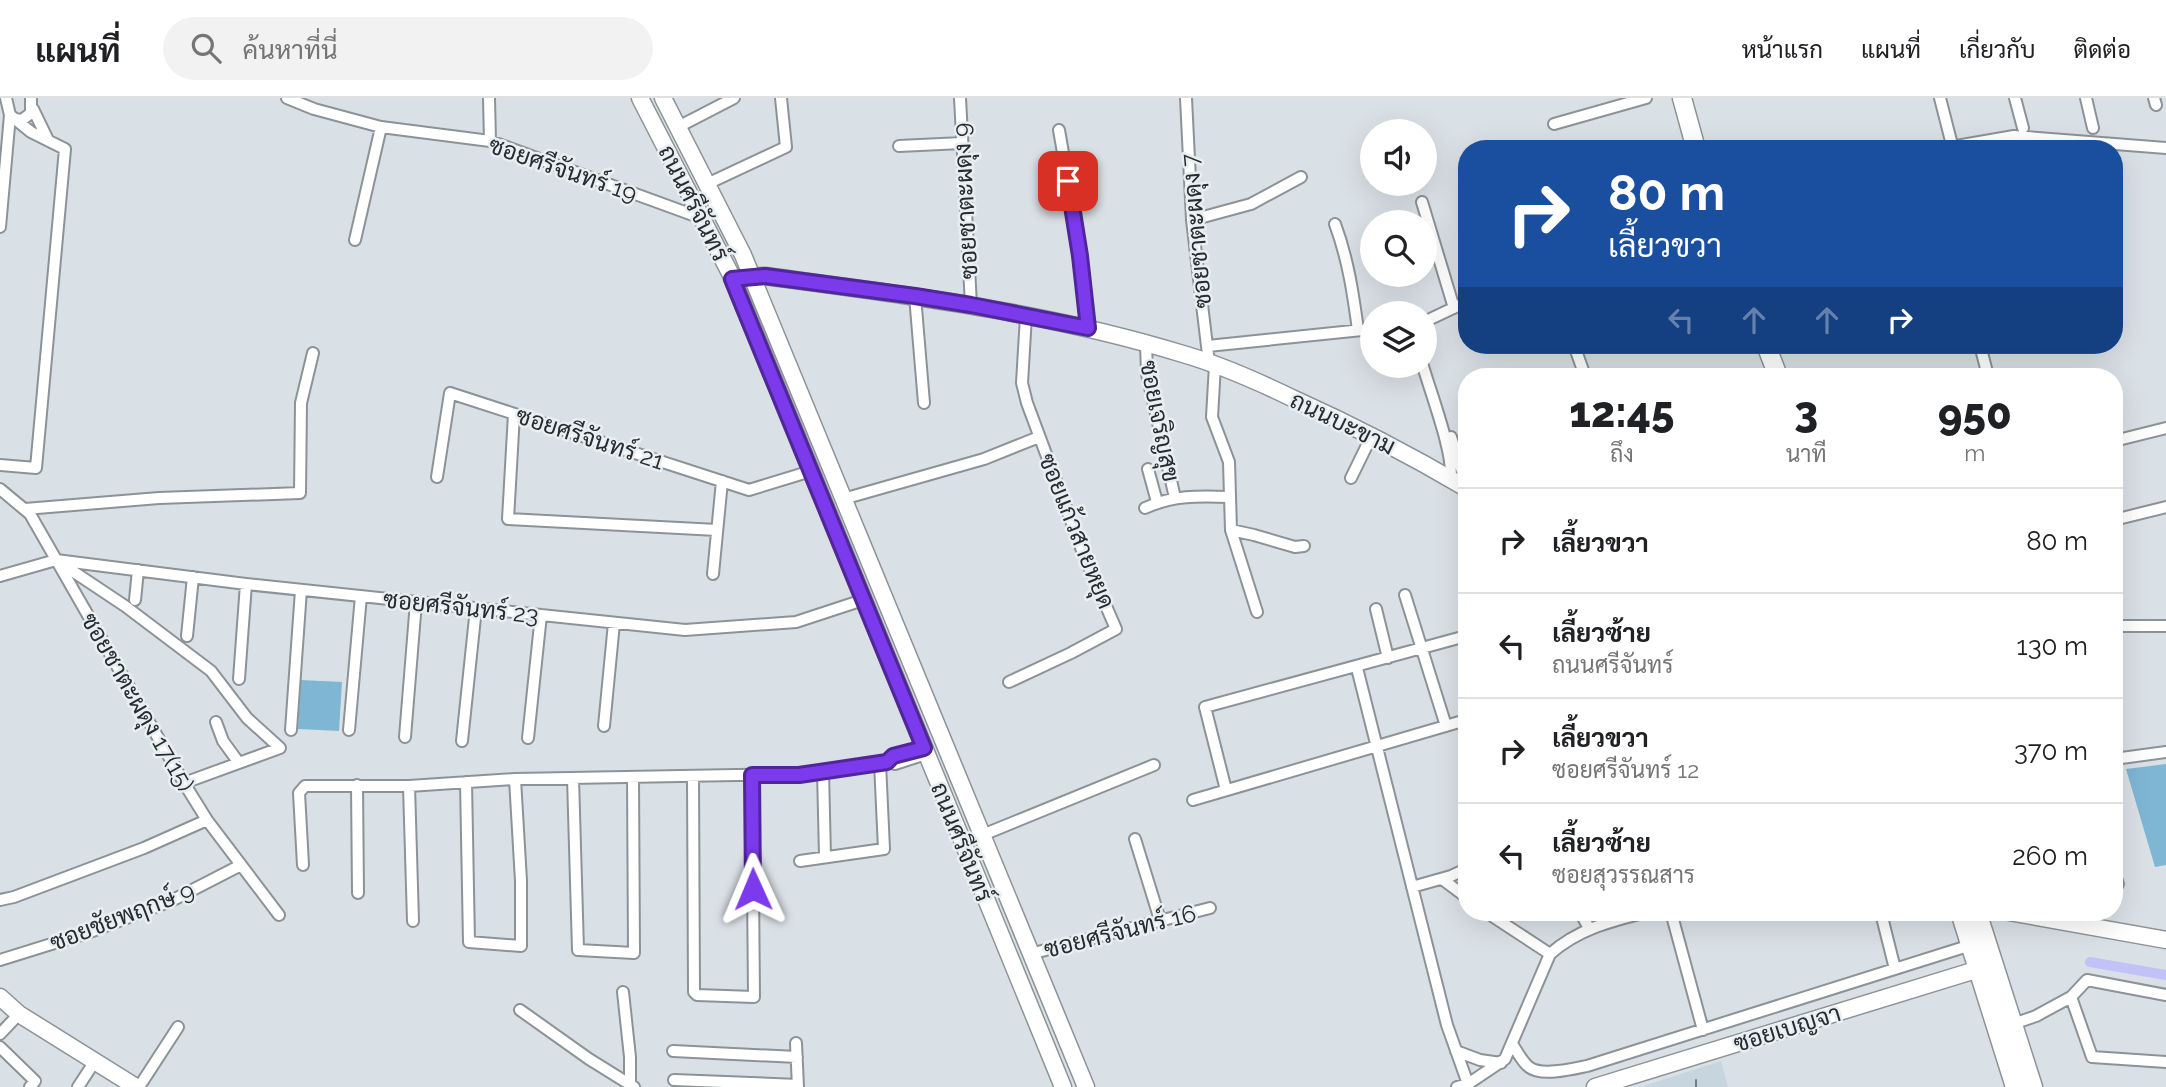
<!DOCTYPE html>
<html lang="th">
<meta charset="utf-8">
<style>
body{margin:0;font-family:Raleway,Sarabun,sans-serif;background:#f2f2f2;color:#202124;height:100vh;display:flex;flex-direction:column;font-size:26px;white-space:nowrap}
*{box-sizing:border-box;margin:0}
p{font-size:23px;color:#757577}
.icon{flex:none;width:38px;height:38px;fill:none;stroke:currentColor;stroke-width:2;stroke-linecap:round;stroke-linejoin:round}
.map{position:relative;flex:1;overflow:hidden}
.drawer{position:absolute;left:1458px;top:270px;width:665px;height:553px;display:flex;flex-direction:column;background:#fff;border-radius:28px;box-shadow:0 7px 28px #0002}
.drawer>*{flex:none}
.guide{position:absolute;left:1458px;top:42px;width:665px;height:214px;border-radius:28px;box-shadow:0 7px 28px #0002;background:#1a4fa0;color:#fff;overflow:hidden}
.tools{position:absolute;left:1360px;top:21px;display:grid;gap:14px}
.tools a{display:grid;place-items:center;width:77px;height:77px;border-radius:50%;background:#fff;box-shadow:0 7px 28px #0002;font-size:35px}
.pin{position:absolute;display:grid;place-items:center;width:60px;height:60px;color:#fff;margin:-30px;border-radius:14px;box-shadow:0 4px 10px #0006}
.me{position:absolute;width:77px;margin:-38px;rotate:359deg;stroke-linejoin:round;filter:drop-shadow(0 0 5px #0008)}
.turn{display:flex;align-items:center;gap:24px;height:147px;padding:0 35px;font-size:32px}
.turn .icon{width:91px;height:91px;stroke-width:2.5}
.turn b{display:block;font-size:49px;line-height:60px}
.lanes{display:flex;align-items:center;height:66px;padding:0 35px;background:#0003;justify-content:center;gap:35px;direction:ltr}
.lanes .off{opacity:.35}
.eta{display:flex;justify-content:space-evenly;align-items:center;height:119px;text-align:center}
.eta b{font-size:42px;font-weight:800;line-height:49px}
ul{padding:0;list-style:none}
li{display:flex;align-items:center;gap:21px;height:105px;padding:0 35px;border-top:2px solid #e0e0e0}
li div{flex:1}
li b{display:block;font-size:26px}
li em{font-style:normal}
header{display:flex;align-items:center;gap:42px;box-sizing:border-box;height:98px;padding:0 35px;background:#fff;border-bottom:2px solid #e0e0e0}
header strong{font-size:33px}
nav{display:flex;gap:38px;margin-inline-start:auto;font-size:24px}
.search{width:490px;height:63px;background:#f2f2f2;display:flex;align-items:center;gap:18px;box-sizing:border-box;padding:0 24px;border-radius:38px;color:#757577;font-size:26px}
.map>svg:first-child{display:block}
</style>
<header>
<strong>แผนที่</strong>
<div class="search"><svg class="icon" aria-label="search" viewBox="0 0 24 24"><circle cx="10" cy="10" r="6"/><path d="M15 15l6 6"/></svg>ค้นหาที่นี่</div>
<nav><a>หน้าแรก</a><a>แผนที่</a><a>เกี่ยวกับ</a><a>ติดต่อ</a></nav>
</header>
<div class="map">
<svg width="2166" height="989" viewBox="0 0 2166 989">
<rect width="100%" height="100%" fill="#dae1e6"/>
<path fill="#c7d6de" d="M1721,963L1728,989H1640Z"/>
<path fill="#7eb6d4" d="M301,582L342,584L339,633L298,631Z
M2166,666V767L2155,769L2126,671Z"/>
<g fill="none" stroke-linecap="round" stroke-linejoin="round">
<path stroke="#c1c2f7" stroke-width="10" d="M2090,864L2166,877"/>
<g stroke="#8c9397" stroke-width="14">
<path id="street" d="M6,0L10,17L15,21L22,22L31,15V0
M287,0L314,11L381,29L490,43L701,120
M489,0L490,43
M960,0L971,207
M1186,0L1192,122L1209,265
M1940,0L1951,43
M2015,0L2023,30
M2086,0L2093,30
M2154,0L2156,7
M33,11L48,42
M1554,26L1646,0
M678,29L734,0
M1059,32L1081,158L1088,230
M899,48L962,45
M1939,51L2014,38L2166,50
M707,86L786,49L781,0
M1422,104L1454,210
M1192,122L1251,106L1301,79
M1335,126C1348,161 1353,195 1358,232
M0,129L10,17
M355,142L381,29
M915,198L924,305
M1424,224L1466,204
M1146,245L1147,276L1175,400
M1574,247L1585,278
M1980,247L1988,278
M1208,248L1372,231
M1215,267L1212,319L1229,364L1231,432L1257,514
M1423,268C1429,290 1456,361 1450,381
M514,316L508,421L717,432
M1451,339L1466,386
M2114,343L2166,330
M0,367L36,370L65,51L31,34L15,21
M1148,371L1157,404
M437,379L450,295L749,392L811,373
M1351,380L1372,337
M0,391L30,416L184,685L207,722L279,817
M843,401L984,361L1039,339
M1145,410C1173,397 1199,398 1230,399
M25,411L159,400L300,395L301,305L313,255
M2114,422L2166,409
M1231,432L1254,437L1295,449L1304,448
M59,464L125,508L211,573L247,620L280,650L184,685
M713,476L722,383
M0,478L56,462L246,486L685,532L796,524L863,502
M1405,497L1446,628
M135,502L138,472
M1376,511L1388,560
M2114,528H2166
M187,538L193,479
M1357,570L1447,927L1468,986
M239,581L246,486
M1009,584L1071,555L1116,531L1083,455L1027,305L1022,285L1026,218
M216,624L223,643L239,665
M604,628L614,525
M291,632L301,492
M349,632L361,498
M405,639L416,504
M528,640L541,517
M462,643L476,510
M2114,661L2166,654
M888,664L893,658L924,650
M823,673L825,759
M693,678L694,894L697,897L754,899L752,677
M573,680L578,852L634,855L633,679
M466,684L469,844L521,848V783L515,681
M357,687L358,795
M409,688L413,823
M1226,692L1205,609L1466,538
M1193,702L1466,622
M980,738L1154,667
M1135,741L1160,822
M800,763L884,751L880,665
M303,767L299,695L305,688H409L515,681L799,676L888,664L895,666L926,656
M2114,774L2118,786L2114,793
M1442,781L1466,799
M1412,789L1451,778L1466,771
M0,802L14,799L144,750L207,722
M1486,814L1550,856
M1580,814L1589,830
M1671,814L1703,932
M1882,819L1895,871
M2089,828V814
M1030,856L1210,810
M0,862L90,834L171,803L241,767
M623,894L630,959V986
M2071,899L2092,959L2166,964
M520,912L589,961L634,989
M2013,926L2036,918L2071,899L2087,882L2166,897
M0,936L19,916
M796,945L798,989
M1512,946C1517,953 1522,964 1529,969C1541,979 1573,971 1587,968L1971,847
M0,949L35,983L30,989
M673,953L797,959
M1456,953L1480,962L1501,965
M674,982L798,987
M78,989L95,963
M139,989L178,929
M1457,989L1468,986L1505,961L1550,856C1578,831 1611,823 1647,814"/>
</g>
<g stroke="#8c9397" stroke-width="19">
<path id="secondary" d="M640,0L730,175L1063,989
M663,0L743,157L1086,989
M745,179L765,178C906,197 1047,214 1183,256C1221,267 1257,283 1292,300C1352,327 1410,357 1466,390
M2009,814L2166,842
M0,899L19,916L136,989
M1595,989L1979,871"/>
</g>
<g stroke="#8c9397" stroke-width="21">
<path id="primary" d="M1682,0L1696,51
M1766,247L1778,278
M1960,814L2015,989
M1977,814L2033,989"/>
</g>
<use href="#street" stroke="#fff" stroke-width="10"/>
<use href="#secondary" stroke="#fff" stroke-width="16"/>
<use href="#primary" stroke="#fff" stroke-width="18"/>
<path stroke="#787c7f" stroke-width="2" d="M1696,982V989"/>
</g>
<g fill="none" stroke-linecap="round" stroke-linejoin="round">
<g stroke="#51269a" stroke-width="18">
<path id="route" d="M753,791L752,677H799L887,664L893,658L924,650L732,181L765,178L915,198L971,207L1088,230L1080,158L1068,83"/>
</g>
<use href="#route" stroke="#7c3aed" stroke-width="12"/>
</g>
<g text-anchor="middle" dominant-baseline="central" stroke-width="5" stroke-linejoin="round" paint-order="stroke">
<g font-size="24" fill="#292b2d" stroke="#e7eff3">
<text transform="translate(563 71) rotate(19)">ซอยศรีจันทร์ 19</text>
<text transform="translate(965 103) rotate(-93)">ซอยชาตะผดุง 9</text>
<text transform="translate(694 105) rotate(63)">ถนนศรีจันทร์</text>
<text transform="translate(1196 133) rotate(-95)">ซอยชาตะผดุง 7</text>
<text transform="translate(1160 323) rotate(79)">ซอยเจริญสุข</text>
<text transform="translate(1343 325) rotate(26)">ถนนบะขาม</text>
<text transform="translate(590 340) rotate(18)">ซอยศรีจันทร์ 21</text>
<text transform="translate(1077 433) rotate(68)">ซอยแก้วสายหยุด</text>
<text transform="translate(461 509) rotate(6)">ซอยศรีจันทร์ 23</text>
<text transform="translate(138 604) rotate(60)">ซอยชาตะผดุง 17(15)</text>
<text transform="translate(962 744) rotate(68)">ถนนศรีจันทร์</text>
<text transform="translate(122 818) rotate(-21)">ซอยชัยพฤกษ์ 9</text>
<text transform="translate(1120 833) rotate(-14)">ซอยศรีจันทร์ 16</text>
<text transform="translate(1787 930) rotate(-17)">ซอยเบญจา</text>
</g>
</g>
</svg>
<div class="tools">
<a><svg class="icon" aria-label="sound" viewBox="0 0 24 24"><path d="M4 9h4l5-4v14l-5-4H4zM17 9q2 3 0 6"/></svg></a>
<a><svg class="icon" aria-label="search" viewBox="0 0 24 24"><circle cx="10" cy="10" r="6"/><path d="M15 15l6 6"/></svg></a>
<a><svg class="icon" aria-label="layers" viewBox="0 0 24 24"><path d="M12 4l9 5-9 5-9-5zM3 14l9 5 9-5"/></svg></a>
</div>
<div class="pin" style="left:1068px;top:83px;background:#d93025"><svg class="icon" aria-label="arrive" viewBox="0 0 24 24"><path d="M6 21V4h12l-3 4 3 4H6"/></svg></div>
<svg class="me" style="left:753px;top:791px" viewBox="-20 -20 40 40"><path d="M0-17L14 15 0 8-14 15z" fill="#7c3aed" stroke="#fff" stroke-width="4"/></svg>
<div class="guide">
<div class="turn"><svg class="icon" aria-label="right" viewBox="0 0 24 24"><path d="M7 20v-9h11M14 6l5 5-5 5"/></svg><div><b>80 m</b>เลี้ยวขวา</div></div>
<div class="lanes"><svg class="icon off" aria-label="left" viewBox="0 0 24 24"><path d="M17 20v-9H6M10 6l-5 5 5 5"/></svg><svg class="icon off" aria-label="ahead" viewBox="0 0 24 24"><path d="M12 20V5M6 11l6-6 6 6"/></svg><svg class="icon off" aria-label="ahead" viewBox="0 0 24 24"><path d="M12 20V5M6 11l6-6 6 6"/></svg><svg class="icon" aria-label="right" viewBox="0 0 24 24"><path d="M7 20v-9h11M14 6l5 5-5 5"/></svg></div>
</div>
<section class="drawer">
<div class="eta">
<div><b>12:45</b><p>ถึง</p></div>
<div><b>3</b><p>นาที</p></div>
<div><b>950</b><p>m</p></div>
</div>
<ul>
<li><svg class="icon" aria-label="right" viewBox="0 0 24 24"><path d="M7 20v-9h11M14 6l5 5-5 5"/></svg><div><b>เลี้ยวขวา</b></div><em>80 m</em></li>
<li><svg class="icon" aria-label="left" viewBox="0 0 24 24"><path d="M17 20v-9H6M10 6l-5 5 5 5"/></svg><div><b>เลี้ยวซ้าย</b><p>ถนนศรีจันทร์</p></div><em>130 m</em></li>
<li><svg class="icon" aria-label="right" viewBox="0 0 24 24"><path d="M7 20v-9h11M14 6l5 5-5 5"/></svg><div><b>เลี้ยวขวา</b><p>ซอยศรีจันทร์ 12</p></div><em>370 m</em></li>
<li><svg class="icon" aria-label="left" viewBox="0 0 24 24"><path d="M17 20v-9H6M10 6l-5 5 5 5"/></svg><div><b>เลี้ยวซ้าย</b><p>ซอยสุวรรณสาร</p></div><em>260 m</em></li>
</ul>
</section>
</div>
